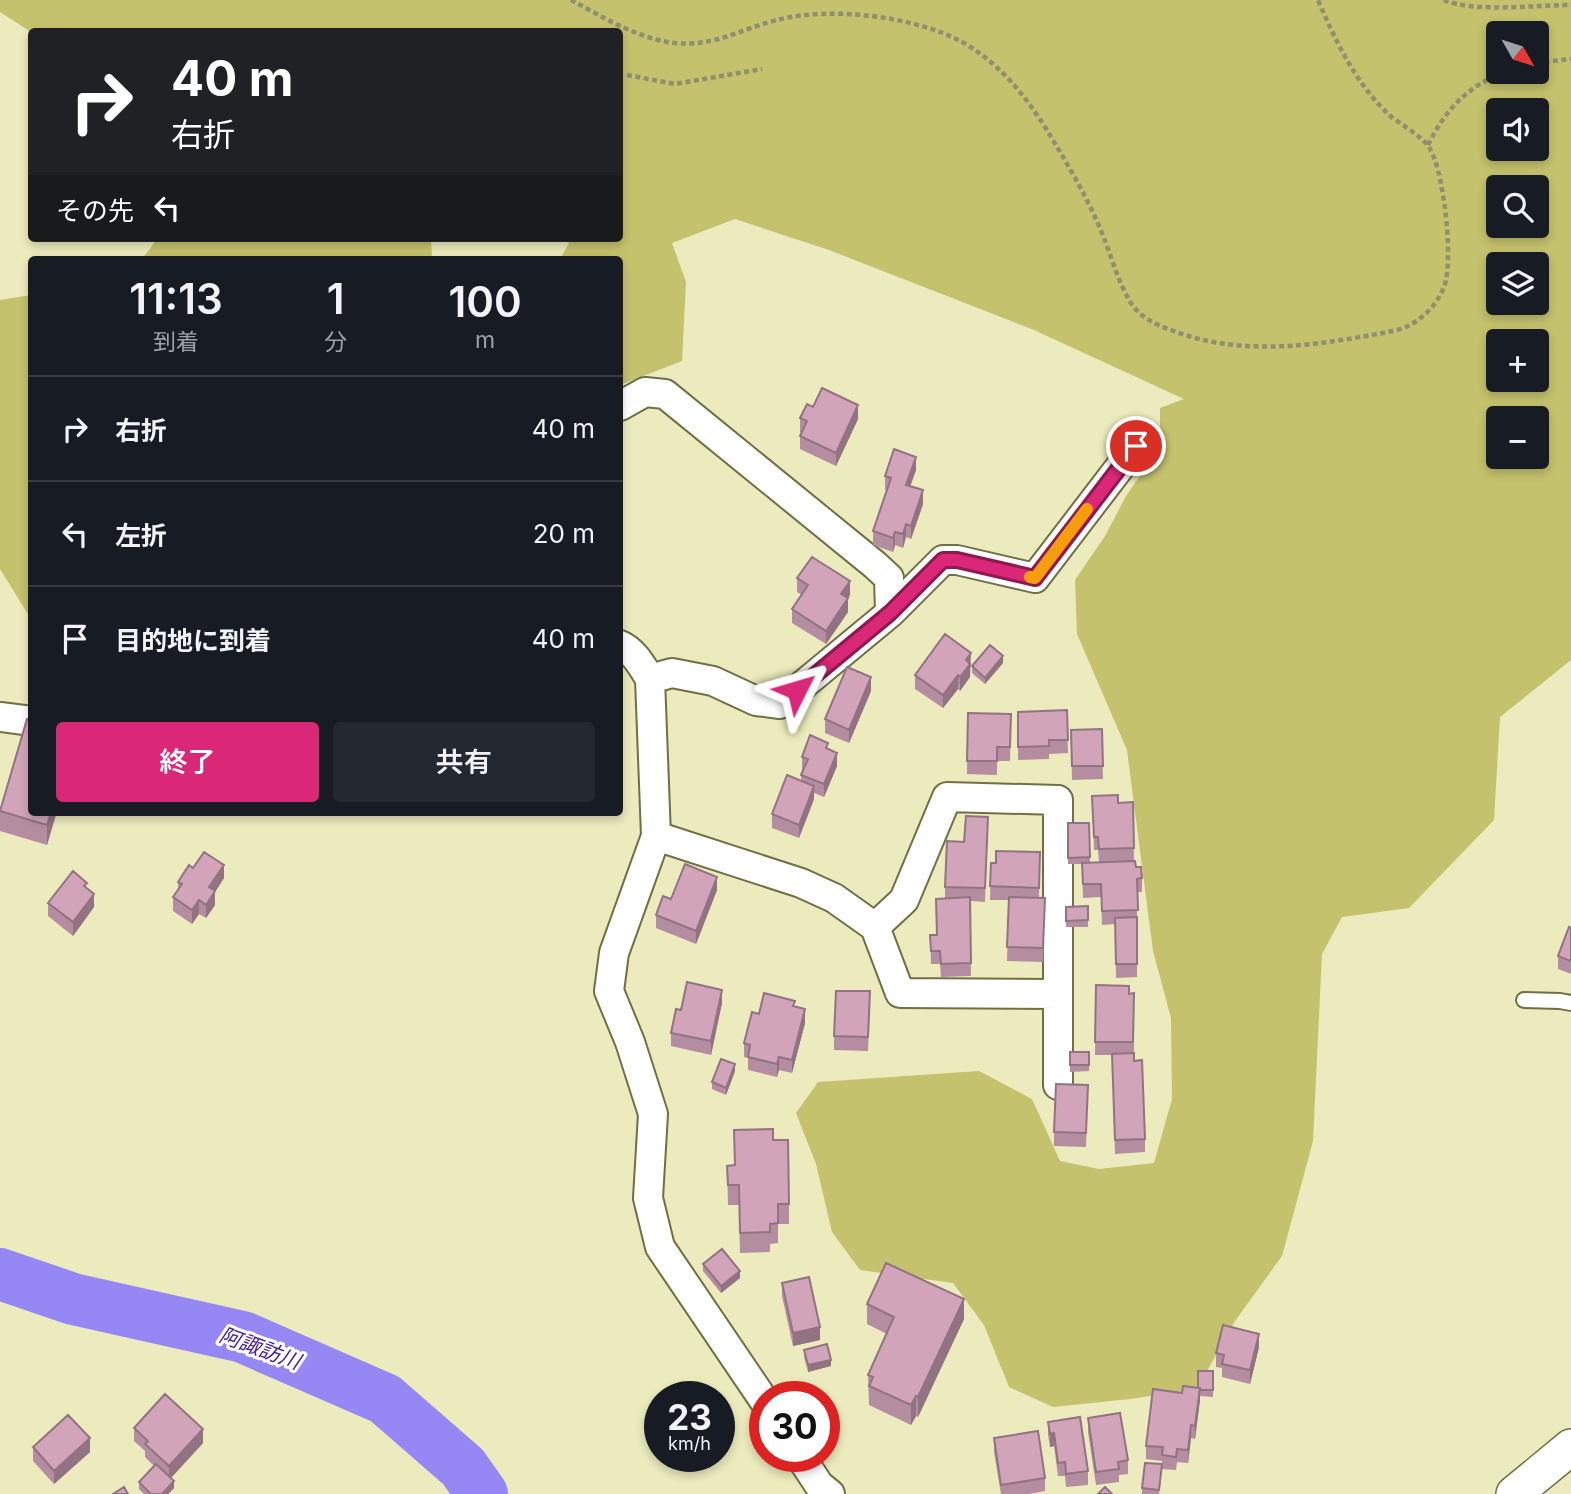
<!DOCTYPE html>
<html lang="ja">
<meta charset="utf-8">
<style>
body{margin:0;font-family:Inter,"Noto Sans JP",sans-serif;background:#242831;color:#f1f3f6;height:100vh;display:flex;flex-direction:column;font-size:26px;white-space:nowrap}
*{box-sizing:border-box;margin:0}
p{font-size:23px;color:#9ea1a6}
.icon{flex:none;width:38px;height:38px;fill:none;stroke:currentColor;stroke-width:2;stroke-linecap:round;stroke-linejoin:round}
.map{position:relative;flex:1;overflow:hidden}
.sheet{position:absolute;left:28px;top:256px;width:595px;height:560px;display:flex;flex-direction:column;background:#171b24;border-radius:7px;box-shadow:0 4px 10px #0003}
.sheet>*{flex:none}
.guide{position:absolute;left:28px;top:28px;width:595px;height:214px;border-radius:7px;box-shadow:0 4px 10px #0003;background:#202124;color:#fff;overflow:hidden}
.needle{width:46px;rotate:129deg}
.buttons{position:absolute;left:1486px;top:21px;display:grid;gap:14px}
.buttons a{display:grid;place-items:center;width:63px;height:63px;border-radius:7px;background:#171b24;box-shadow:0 4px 10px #0003;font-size:35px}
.speed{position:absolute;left:644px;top:1381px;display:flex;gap:14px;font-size:35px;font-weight:700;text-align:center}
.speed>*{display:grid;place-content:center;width:91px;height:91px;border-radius:50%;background:#171b24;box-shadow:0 4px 10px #0003;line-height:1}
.speed small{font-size:18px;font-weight:400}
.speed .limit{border:10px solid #d22;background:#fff;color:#111}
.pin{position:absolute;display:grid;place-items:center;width:60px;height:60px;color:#fff;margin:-30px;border:4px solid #fff;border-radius:50%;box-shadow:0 2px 7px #0007}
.me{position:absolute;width:77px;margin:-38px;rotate:50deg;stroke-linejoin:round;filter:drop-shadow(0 0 5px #0008)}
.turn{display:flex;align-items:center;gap:24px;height:147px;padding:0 28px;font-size:32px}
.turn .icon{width:91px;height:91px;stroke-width:2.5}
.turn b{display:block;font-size:49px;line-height:60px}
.then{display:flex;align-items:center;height:66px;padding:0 28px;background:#0003;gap:14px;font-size:26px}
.eta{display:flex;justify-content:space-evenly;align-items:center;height:119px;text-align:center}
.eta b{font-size:42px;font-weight:600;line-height:49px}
.action{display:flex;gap:14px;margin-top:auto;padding:14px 28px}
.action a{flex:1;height:80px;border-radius:7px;background:#db2777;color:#fff;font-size:28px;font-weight:600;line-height:80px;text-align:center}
.action a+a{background:#242831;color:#f1f3f6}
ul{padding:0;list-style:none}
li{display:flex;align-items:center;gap:21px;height:105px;padding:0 28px;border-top:2px solid #363941}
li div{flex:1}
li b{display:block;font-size:26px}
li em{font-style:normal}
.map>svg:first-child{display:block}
</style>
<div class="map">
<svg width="1571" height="1494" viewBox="0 0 1571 1494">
<rect width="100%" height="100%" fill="#ebebbd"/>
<path fill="#c4c26c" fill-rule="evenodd" d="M0,0H1571V660L1500,717L1494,820L1409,908L1342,917L1322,954L1313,1141L1282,1256L1235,1321L1197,1389L1130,1399L1053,1407L1009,1387L984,1325L953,1283L860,1270L832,1232L816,1164L796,1113L818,1082L979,1071L1032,1099L1060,1161L1099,1169L1154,1163L1172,1099L1171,1018L1153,951L1127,750L1077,634L1075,580L1105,536L1126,496L1160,447V408L1184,399L1034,330L829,250L735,219L672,243L686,282L682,361L620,385V259H560L569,243L561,238H620V32H31L0,12ZM1498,33H1536V72H1498ZM1498,110H1536V149H1498ZM1498,187H1536V226H1498ZM1498,264H1536V303H1498ZM1498,341H1536V380H1498ZM1498,418H1536V457H1498Z
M158,238H431L432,259H142Z
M31,295H32L31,619L0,569V300Z"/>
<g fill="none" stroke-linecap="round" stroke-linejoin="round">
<path stroke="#9587f4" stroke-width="52" d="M0,1274L73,1299L243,1337L385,1399L463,1467L482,1494"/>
<g stroke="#706f45" stroke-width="18">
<path id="service" d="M1524,1000L1560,1001L1571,1003"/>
</g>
<g stroke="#706f45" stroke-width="32">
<path id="minor" d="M620,406L645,392L665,394L875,565L889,578L890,613
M620,645C634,651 642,666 650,679L656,836L614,953L609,991L630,1042L653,1114L648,1198L660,1247L765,1402
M650,679L672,673L713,681L756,701L780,704L890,613L943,560H957L1035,578L1136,446
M0,717L32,721
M656,836L801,883L834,898L875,927L900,993L1058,994
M875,927L904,900L947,797L1058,800V1085
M800,1456L819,1485L830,1494"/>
</g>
<g stroke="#706f45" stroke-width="38">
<path id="tertiary" d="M1514,1494L1571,1447"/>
</g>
<path stroke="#908f6e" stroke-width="4.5" stroke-dasharray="5 3.5" stroke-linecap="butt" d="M571,0C603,17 638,39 675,43C715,47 740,29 777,20C830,6 914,16 962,42C998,62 1023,93 1045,127C1067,163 1088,198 1104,238C1112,259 1119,284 1131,303C1140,317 1156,325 1171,330C1242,358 1320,345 1393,331C1415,327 1436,308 1444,287C1454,262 1444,172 1430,149C1422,135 1400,125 1387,113C1354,80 1336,42 1318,0
M1444,0C1475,13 1535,5 1571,5
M1536,63L1571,59
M627,75L675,84L762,69
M1428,145C1446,109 1467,87 1504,72"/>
<use href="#service" stroke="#fff" stroke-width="14"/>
<use href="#minor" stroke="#fff" stroke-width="28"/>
<use href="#tertiary" stroke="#fff" stroke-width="35"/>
</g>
<path fill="#b48da0" d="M813,407L858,419L836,466L800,449V436L802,433L800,432V418Z
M916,470L910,486L923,504L911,539L906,537L903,548L895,545L893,552L873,545V531L887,490H885V476Z
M797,578L850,595L848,598V612L826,644L792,623V609L802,595L797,592Z
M1003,663L985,684L972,673V666Z
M971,666L970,668V677L960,691L958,689L943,708L915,689V675Z
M871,691L849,743L825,733V719Z
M1067,710L1068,753L1049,754V759L1018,760V712Z
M968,713L1011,714L1010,761H997V775L967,774Z
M1102,729L1103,779L1072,780L1071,730Z
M828,749L837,766L824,797L814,793V799L799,838L772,828V814L801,781V775L803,771L802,770V757Z
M1092,796L1118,803L1133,802L1134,861L1136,867L1142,878V892H1137V977L1116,978L1115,924L1102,925L1101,897L1083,898L1082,864H1068V823H1089L1090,863L1099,862L1098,850H1094Z
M0,810L56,812L47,845L0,831Z
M988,830L985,902L970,901L971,976L941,977L940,964H931L930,935H936L945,898V887L964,842Z
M1040,852L1039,898H1045L1043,962L1007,961L1009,900H990L991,863H996Z
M193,868L224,878L215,892V905L206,918L199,914L192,924L173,911V897L178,891V882Z
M87,889L94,907L73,936L48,916V903Z
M717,890L696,944L656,928V915L671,899Z
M1088,906V927H1066V907Z
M1571,928V974L1558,969V956Z
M1096,985L1129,994L1134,993V1061L1145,1139V1152L1115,1154L1112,1055H1095Z
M722,1003L711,1055L671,1046V1033L681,1010Z
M870,1005L868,1051L834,1050V1036Z
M795,1007L805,1023L792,1073L779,1070L777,1077L748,1070V1058L744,1057V1043L759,1014Z
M1070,1052H1089V1071L1070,1072Z
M735,1071L726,1095L712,1089V1082Z
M1088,1085L1086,1147L1054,1146V1132Z
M773,1140L789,1204V1224H778V1243L770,1244V1252L740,1253L739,1205H728L727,1166L735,1165Z
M703,1264L740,1278L721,1293L703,1271Z
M782,1283L820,1340L793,1346L782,1296Z
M867,1304L964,1319L918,1417L916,1416L911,1425L869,1405L868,1375L887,1334L867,1324Z
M1259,1347L1250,1384L1222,1377V1368L1216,1367V1353Z
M804,1350L831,1366L808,1372L804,1357Z
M1213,1371V1397L1200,1396L1195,1439L1191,1438L1188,1463L1177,1462L1176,1470L1162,1469V1461L1146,1459V1446L1182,1393L1198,1388Z
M1088,1418L1128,1460V1474L1119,1475V1482L1096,1485L1088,1432Z
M1048,1422L1088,1471V1485L1066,1487L1065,1476H1058L1054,1446L1050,1447L1048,1435Z
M134,1428L203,1443L171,1478L174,1488L168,1494H144L139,1489V1482L154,1466L145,1457V1451L134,1441Z
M994,1438L1045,1478V1491L1029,1494H1001L994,1452Z
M33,1447L90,1452L54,1484L33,1461Z
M1162,1471L1159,1494H1142V1488Z"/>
<path fill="#927382" d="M858,405V419L836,466V453Z
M916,457V470L906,498V485Z
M923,490V504L911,539V526Z
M906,524V537L903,548V534Z
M895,532V545L893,552V538Z
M850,581V595L841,608V594Z
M848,598V612L826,644V631Z
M971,653L970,677L960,691V677L966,660Z
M1003,656V663L985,684V678Z
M958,675V689L943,708V695Z
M871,677V691L849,743V730Z
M837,753V766L824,797V784Z
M814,786V799L799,838V825Z
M51,812H56V815L47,845V825Z
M224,865V878L215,892V905L206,918V905L209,887Z
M717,877V890L696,944V931Z
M94,894V907L73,936V922Z
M199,900V914L192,924V910Z
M722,990V1003L711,1055V1041Z
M805,1009V1023L792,1073V1060Z
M779,1057V1070L777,1077V1064Z
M735,1064V1071L726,1095V1088Z
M740,1271V1278L721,1293V1286Z
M964,1299V1319L918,1417V1397Z
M820,1327V1340L793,1346V1333Z
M1259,1334V1347L1250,1384V1370Z
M831,1360V1366L808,1372V1365Z
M1200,1388V1401L1195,1439V1426Z
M916,1396V1416L911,1425V1405Z
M1191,1425V1438L1188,1463V1450Z
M203,1429V1443L169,1480V1466Z
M1054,1433V1446L1050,1447V1434Z
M90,1438V1452L54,1484V1471Z
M174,1481V1488L168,1494H162Z"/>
<path fill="#d1a4ba" stroke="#927382" stroke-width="2" d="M822,388L858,405L836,453L800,436L807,421L800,418L807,404L813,407Z
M894,449L916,457L906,485L923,490L911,526L906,524L903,534L895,532L893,538L873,531L891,478L885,476Z
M812,557L850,581L841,594L848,598L826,631L792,609L808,585L797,578Z
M945,634L971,653L966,660L970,664L960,677L958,675L943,695L915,675Z
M990,645L1003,656L985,678L972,666Z
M847,667L871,677L849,730L825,719Z
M1067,710L1068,740H1049V746L1018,747V712Z
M968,713L1011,714L1010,747H997V761H967Z
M27,719L32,721V812H51L47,825L0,811Z
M1102,729L1103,766H1072L1071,730Z
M810,735L828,743L826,748L837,753L824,784L801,775L808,759L802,757Z
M787,775L814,786L799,825L772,814Z
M1118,795V803L1133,802L1134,848L1099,849L1098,837H1094L1092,796Z
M966,816L988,817L985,888L945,887L947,841L964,842Z
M1068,823H1089L1090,857L1068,858Z
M996,851L1040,852L1039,888L990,886L991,863H996Z
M204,852L224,865L209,887L215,891L206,905L199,900L192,910L173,897L182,884L178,882L189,865L193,868Z
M1135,861L1136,867H1141L1142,878L1137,879L1138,910L1102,911L1101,884H1083L1082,863Z
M685,864L717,877L696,931L656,915L663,896L671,899Z
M73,871L87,883L84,886L94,894L73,922L48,903Z
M970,897L971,963L941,964L940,951H931L930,935H937L936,899Z
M1009,897L1045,898L1043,948L1007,947Z
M1088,906V920L1066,921V907Z
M1137,917V964H1116L1115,918Z
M1569,927L1571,928V961L1558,956Z
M687,982L722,990L711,1041L671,1033L676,1009L681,1010Z
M1096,985L1129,986V994L1134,993L1133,1042H1095Z
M836,991H870L868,1037L834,1036Z
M764,993L795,1001L793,1006L805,1009L792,1060L779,1057L777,1064L748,1057L750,1045L744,1043L752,1012L759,1014Z
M1070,1052H1089V1065H1070Z
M1134,1053V1061L1142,1060L1145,1139L1115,1140L1112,1054Z
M721,1059L735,1064L726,1088L712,1082Z
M1056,1084L1088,1085L1086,1133L1054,1132Z
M773,1129V1140H788L789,1204H778V1223L770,1224V1232L740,1233L739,1185H728L727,1166L735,1165L734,1130Z
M722,1249L740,1271L721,1286L703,1264Z
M886,1263L964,1299L918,1397L916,1396L911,1405L869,1386L873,1377L868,1375L894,1317L867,1304Z
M809,1277L820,1327L793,1333L782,1283Z
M1223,1325L1259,1334L1250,1370L1222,1364L1224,1355L1216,1353Z
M827,1344L831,1360L808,1365L804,1350Z
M1198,1371H1213V1390H1200V1388H1198Z
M1183,1386L1200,1388L1195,1426L1191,1425L1188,1450L1177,1449L1176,1457L1162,1455L1163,1447L1146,1446L1153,1389L1182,1393Z
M165,1394L203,1429L169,1466L145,1444L148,1441L134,1428Z
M1120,1413L1128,1460L1118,1462L1119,1469L1096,1472L1088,1418Z
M68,1415L90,1438L54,1471L33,1447Z
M1080,1417L1088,1471L1066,1474L1065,1462L1058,1463L1054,1433L1050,1434L1048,1422Z
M1038,1431L1045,1478L1001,1485L994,1438Z
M1145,1463L1162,1464L1159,1490L1142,1488Z
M156,1464L174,1481L162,1494H151L139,1482Z
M124,1487L128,1494H113Z
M1105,1487L1112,1494H1098Z"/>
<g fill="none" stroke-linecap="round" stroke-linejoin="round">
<g stroke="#8e194d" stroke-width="18">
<path id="route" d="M797,690L890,613L943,560H957L1035,578L1136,446"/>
</g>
<use href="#route" stroke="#db2777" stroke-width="12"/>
<path stroke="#f59e0b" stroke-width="12" d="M1030,577L1035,578L1087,509"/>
</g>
<g text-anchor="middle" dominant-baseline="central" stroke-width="6" stroke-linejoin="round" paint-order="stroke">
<g font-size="21" font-style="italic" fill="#441e9d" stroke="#fff">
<text transform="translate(260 1348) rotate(20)">阿諏訪川</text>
</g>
</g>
</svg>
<div class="buttons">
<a><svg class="needle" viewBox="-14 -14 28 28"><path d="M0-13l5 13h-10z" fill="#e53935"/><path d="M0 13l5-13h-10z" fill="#9ea1a6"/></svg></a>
<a><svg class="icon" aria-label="sound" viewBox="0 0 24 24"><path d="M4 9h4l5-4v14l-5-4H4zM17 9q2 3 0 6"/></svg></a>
<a><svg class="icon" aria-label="search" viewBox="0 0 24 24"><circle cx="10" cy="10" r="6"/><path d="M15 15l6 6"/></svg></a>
<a><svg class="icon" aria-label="layers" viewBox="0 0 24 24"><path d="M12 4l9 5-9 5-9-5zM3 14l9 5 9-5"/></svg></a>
<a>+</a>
<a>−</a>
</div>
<div class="speed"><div>23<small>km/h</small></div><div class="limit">30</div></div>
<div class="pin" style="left:1136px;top:446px;background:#d93025"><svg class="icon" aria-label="arrive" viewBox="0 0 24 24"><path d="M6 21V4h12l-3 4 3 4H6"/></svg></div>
<svg class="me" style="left:797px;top:690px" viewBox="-20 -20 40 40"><path d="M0-17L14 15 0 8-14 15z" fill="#db2777" stroke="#fff" stroke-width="4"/></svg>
<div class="guide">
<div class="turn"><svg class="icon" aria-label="right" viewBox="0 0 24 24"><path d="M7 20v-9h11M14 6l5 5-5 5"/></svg><div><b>40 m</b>右折</div></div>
<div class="then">その先<svg class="icon" aria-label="left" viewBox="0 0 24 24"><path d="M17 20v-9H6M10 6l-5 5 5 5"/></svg></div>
</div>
<section class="sheet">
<div class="eta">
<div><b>11:13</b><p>到着</p></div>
<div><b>1</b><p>分</p></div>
<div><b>100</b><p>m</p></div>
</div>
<ul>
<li><svg class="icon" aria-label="right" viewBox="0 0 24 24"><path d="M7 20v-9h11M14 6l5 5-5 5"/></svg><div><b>右折</b></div><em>40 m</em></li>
<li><svg class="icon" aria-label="left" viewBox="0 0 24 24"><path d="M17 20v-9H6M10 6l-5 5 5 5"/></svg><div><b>左折</b></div><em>20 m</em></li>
<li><svg class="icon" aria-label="arrive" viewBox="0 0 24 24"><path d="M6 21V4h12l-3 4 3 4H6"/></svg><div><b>目的地に到着</b></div><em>40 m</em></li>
</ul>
<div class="action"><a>終了</a><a>共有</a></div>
</section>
</div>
